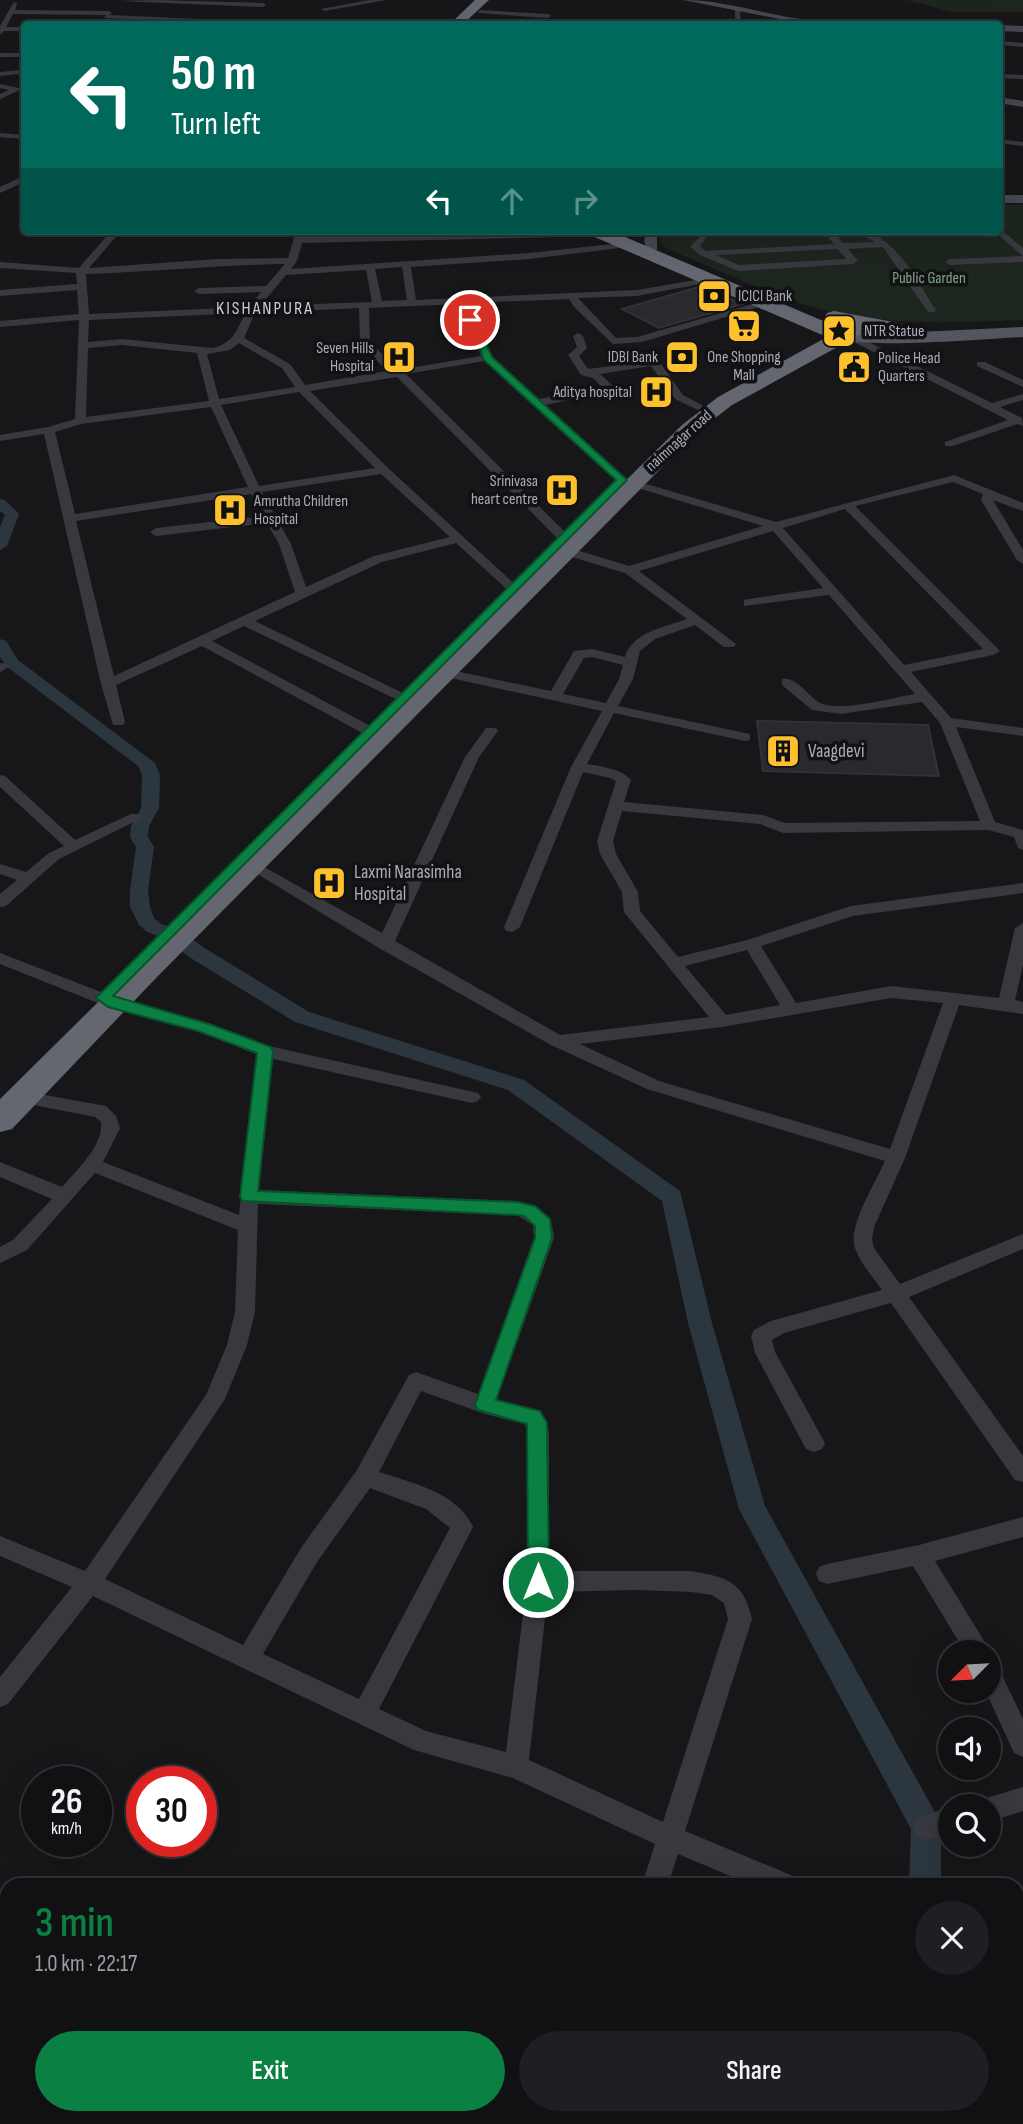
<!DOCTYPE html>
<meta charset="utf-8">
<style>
body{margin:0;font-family:"Sofia Sans Condensed",sans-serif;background:#1e1f22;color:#f1f3f6;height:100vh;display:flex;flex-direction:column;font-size:26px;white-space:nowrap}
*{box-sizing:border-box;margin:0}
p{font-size:23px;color:#9c9da0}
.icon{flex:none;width:38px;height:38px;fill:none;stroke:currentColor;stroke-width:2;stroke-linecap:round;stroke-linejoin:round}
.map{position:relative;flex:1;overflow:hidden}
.panel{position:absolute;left:0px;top:1878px;width:1024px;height:247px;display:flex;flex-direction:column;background:#111114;border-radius:21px 21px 0 0;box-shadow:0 7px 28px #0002,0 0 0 2px #303134}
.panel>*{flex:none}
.hud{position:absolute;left:21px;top:21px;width:982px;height:214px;border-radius:7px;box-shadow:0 7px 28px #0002,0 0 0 2px #303134;background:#00695c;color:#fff;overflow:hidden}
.needle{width:46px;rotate:246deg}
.buttons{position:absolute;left:938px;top:1640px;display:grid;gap:14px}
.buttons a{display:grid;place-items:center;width:63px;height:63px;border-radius:50%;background:#111114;box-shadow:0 7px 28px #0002,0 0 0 2px #303134;font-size:35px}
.speed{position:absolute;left:21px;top:1766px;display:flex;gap:14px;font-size:35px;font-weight:700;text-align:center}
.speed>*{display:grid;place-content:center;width:91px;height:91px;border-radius:50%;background:#111114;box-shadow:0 7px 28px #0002,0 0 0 2px #303134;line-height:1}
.speed small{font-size:18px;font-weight:400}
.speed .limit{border:10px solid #d22;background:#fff;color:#111}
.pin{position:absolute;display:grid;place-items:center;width:60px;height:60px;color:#fff;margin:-30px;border:4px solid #fff;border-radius:50%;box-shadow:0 2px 7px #0007}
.me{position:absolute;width:77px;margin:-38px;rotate:0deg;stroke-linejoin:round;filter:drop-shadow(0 0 5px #0008)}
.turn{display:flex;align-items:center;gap:24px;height:147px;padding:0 35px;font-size:32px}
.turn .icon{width:91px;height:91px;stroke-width:2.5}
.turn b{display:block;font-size:49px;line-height:60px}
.lanes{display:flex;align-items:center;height:66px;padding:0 35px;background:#0003;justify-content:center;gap:35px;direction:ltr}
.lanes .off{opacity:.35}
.round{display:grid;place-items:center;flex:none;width:74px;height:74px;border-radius:37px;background:#1e1f22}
.overview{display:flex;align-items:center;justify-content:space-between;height:119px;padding:0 35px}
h1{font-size:42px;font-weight:600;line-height:52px;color:#0b8043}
.button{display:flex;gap:14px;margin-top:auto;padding:14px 35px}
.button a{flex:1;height:80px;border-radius:42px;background:#0b8043;color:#fff;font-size:28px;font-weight:600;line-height:80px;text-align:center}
.button a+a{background:#1e1f22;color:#f1f3f6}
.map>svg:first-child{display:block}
</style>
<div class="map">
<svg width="1023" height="2124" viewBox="0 0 1023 2124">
<rect width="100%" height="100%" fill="#17171a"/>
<path fill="#1d251f" d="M907,0H1023V12H952Z
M999,204L1023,205V320C955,322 887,327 820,309C767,295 716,268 665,248L659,240L666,231H999Z"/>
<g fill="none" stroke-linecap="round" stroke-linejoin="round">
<path fill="#2c363f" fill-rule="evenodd" d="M0,499L5,500L19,514L7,546L0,550V527L5,515L0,511Z
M0,639L6,641L18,660L155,763L160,775L159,808L149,826L148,837L154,847L148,890L150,907L154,918L161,924L181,931L203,947L309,1012L524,1080L680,1191L712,1323L765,1506L937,1816L941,1827V1885H909L911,1829L739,1509L688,1323L662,1201L508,1090L295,1022L189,957L167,939L147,932L139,925L130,907V890L136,847L130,837L131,826L141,808L142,775L138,766L6,666L0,657Z
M878,2118H912L911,2124H877Z"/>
</g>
<path fill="#2a2a2e" stroke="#313136" stroke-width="2" d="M702,286L742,304L659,328L622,309Z
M757,721L928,725L939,776L763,771Z"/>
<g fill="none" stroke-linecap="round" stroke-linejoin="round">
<path fill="#38393f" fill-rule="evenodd" d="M157,0L263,3L266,5L263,7L118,1Z
M370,0H386L324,11L321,9Z
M14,2L17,4L15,10L109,11L112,13L109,15L241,21L238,23L104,18L106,15L13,14L6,27H24V31H4L0,35V26Z
M735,8L740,9L741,24H735Z
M480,10L548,14L551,16L548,18L478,13Z
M999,41L1023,43V47L999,45Z
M0,53H24V57H0Z
M23,70L24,81L18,74L0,76V72Z
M999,74L1023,75V79L999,78Z
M0,84L19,88L20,90L0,99V94L9,90L0,88Z
M0,133L24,135V139L0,137Z
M999,139L1023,142V146L999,143Z
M24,150V157H19L20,152Z
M24,176V182L0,193V187Z
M999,228L1023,248V256L996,233L994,231H999Z
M111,231H121L89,268L217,259L288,258L296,231H306L304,237L605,231V235L602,236L302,243L297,261L291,269L529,253L631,242V246L628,247L529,259L411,267L416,300L637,290L713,277V281L710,282L637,296L578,298L616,338L637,337L767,300L772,303L642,342L613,344L575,308L569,299L468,303L492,357L539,399L602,387L593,378L581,375L568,355L577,347L573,336L578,333L583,336L587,348L579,356L588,369L658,360L683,395L702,405L703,407L698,410L675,399L651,366L600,374L614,387V391L545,405L626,478L776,522L954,475L1023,503V511L993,500L1023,550V564L1017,560L981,500L983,494L953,482L855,506L1000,651L993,655L911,672L951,718L1023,728V736L956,727L995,822L1023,830V850L1018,848L1014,837L988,830L783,833L760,824L622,811L613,841L616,854L638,892L640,911L678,957L747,940L851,906L1023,883V893L853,916L761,946L796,1003L891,986L999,998L1015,928L1023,923V965L1015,1000L1023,1002V1014L959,1005L905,1158L874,1227L872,1240L874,1248L900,1284L1023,1234V1249L909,1297L1023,1456V1482L1015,1480L891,1303L784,1333L772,1340L775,1352L825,1443L822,1449L814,1452L806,1449L755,1353L751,1336L754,1330L771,1321L882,1290C873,1277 860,1263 855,1248C847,1227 876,1182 885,1161L647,1089L551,1045L379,948L244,866L252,861L257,863L382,933L465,757L486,728H496L498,731L479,757L395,941L560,1035L709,1017L624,912L622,892L600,854L597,841L616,781L610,778L583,772L520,927L512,932L506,931L504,927L571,767L602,711L446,677L439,673L446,669L551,691L574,651L592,649L625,657C632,632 665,627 687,619L625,573L562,554V548H570L629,566L763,526L618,482L485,361L406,374L568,535V541H560L397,377L310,391L388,468L520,589L518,592H510L456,543L382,562L255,621L409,696V702L404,703L244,626L212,641L376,729V735H366L202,646L116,685L125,722L123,725H113L101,684L44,434L0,441V435L48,427L75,419L79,320L0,327V321L79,314L77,290L0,296V290L77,284L76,273L0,268V262L79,268ZM285,264L266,286L199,288L194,291L199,294L261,292L249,307L89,314L86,274C152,272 218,265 285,264ZM402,267L407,300L382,301L375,269ZM366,270L372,302L260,306L286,275ZM459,304L481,356L398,370L370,342L369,308ZM359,308L360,343L387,371L305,385L290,364L244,338L255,313ZM245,313C237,331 232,344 212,348L122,339L88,342L89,320ZM239,343L282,368L295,387L219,399L207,354L230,350ZM122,345L197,353L209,401L86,417L88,348ZM299,392L375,468L259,486L221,405ZM211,407L248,487L75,514L55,432L81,424ZM381,474L450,537L374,556L306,587L291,544L262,492ZM251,494L264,516L156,528L150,532L156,536L267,523L279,544L295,592L114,676L76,521ZM845,509L983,649L904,665L783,528ZM773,531L823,588L749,599L744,600V606L829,595L915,694C891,698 846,711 823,704C808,699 799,676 782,679V685L812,710L841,714L922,702L940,723L980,821L785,823L763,815L624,802L631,780C620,768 603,767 587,764L614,713L745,741L750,740V734L618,706L633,679L640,651L655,639L695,625L724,647H734L736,644L639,571ZM592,657L623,665L619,679L606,703L563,694L584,658ZM747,950L780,1005L726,1015L685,966ZM891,998L943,1003L890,1149L659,1081L580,1044L722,1027Z
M823,231H833L843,243L875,242L855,231C895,231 916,281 936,310L934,312H928L883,247L848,249L858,261L853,264L738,271L700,255L690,247L702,234L707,237L700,246L706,251L834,244ZM838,249L846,259L739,265L716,255Z
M1023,256V262L950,265L945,262L950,259Z
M854,335L992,403L1023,394V400L1000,407L1022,418L1023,426L1017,424L953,446H945V442L1008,420L850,340L849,338Z
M977,362H985L1023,380V387L977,366Z
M0,663L7,664L9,667L0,672Z
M0,775L5,776L75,840L131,814H141L144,817L59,859L6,906L0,907V894L17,880L0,874V864L26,872L49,853L64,846L0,787Z
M0,953L119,999L209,1023L269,1046L478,1093L481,1097L478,1101L472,1103L273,1059L259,1190L517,1201C538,1206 553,1214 554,1238L497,1399L540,1411L549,1431V1571H691C726,1577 744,1581 752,1619L685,1831L793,1876L797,1885H752L678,1854L668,1885H642L655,1844L513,1778L414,1750L93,1596L8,1704L0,1707V1677L72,1587L0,1556V1536L85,1571L206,1395L227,1345L235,1312L238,1230L95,1173L27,1250L0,1263V1247L13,1240L52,1199L0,1177V1162L62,1187C76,1171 104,1145 101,1122L95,1117L23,1103L17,1101L14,1097L17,1093L23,1091L106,1106L116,1116L120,1128L103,1162L239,1215L256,1054L197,1031L108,1007L0,964ZM258,1204L517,1215L533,1225L534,1238L478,1394L416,1372L409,1375L357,1470L301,1548L243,1645L105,1579L225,1399L247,1345L255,1312ZM421,1391L485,1414L525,1424L527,1431V1582L506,1752L426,1731L379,1709L473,1527C457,1492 412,1483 379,1472ZM370,1488L426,1509L450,1528L359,1699L263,1654L317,1562ZM636,1590L691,1592L712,1595L724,1603L728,1619L663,1822L529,1760L548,1592Z
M1023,1517V1537L935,1561L986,1644L990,1652L989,1654V1652H965L913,1566L827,1584L819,1581L816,1574L819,1567L827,1564L919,1545Z
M989,1662L997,1665L1023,1719V1757L1014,1753L985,1690H989Z
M1023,1787V1811L989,1822V1806H978L980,1800Z
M950,1807V1833L926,1840L917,1836L913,1827L917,1818Z
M1017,1980L1023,1982V2010L1017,2007Z
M7,2042V2070L0,2072V2044Z
M553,2118H581L579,2124H550Z
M969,2118H997V2124H969Z"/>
<path fill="#46484f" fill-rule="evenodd" d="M683,0C729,0 773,18 819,21C830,22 842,18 851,24H805Z
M999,25L1023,26V32L999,31Z
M999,97L1023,101V107L999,103Z
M999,195H1023V203H999Z
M647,231H662L657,236V250L652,251L646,247L644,241Z"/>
<path fill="#54565e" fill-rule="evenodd" d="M1023,327V337C994,338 849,351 834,336L842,331L876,334Z"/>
<path fill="#646770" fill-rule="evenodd" d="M475,0H489L463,24H450Z
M587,231H611L842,329L849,325L827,321L825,317L827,313L834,311L899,323L909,329L899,335L862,328L861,334L732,405L696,433L158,976L12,1129L0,1132V1099L682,425L718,397L827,337L590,235Z"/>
</g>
<path fill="#0b8043" stroke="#07532c" stroke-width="2" d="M467,318L475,320L492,357L627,480L113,996L209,1024L271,1047L273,1051L258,1191L517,1202L535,1206L550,1219L552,1238L496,1400L540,1411L547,1423L549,1582L546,1589L538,1591L531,1589L528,1582L527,1424L478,1410L475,1405L535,1238V1226L524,1216L517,1215L243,1201L240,1197L257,1053L198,1031L108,1007L96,998L616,480L484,360Z"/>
<defs>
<g id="bank-square" transform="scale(1.75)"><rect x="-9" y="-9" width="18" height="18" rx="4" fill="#fcc12d" stroke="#121215"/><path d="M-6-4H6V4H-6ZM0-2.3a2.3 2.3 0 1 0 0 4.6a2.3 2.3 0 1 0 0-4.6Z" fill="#111"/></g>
<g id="supermarket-square" transform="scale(1.75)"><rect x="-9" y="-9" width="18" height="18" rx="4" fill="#fcc12d" stroke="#121215"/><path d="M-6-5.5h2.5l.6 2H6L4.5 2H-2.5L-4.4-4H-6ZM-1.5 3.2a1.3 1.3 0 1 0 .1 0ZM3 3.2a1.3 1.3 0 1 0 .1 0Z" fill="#111"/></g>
<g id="sight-square" transform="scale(1.75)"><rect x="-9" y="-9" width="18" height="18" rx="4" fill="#fcc12d" stroke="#121215"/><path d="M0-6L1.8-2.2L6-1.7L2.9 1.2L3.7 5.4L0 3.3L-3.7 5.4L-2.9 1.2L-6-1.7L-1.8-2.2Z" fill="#111"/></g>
<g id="hospital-square" transform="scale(1.75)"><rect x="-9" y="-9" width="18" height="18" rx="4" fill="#fcc12d" stroke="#121215"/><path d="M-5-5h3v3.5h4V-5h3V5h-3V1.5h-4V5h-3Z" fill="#111"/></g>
<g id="civic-square" transform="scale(1.75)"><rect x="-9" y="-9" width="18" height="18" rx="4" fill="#fcc12d" stroke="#121215"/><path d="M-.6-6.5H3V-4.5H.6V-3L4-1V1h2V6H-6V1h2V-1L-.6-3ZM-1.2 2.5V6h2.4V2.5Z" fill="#111"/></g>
<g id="building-square" transform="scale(1.75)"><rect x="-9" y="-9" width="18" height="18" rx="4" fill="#fcc12d" stroke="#121215"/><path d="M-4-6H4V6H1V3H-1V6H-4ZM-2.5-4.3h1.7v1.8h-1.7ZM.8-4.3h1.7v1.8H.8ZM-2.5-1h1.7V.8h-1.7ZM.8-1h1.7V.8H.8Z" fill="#111"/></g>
</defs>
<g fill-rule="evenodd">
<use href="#bank-square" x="714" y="296"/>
<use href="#supermarket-square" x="744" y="326"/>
<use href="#sight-square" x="839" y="331"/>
<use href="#hospital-square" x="399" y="357"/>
<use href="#bank-square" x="682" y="357"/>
<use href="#civic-square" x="854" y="367"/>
<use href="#hospital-square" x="656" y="392"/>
<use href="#hospital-square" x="562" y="490"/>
<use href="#hospital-square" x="230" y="510"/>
<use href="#building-square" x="783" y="751"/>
<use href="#hospital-square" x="329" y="883"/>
</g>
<g text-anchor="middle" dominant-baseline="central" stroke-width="7" stroke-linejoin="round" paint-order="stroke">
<g font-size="16" fill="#7fa683" stroke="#121215">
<text x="929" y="278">Public Garden</text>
</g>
<g font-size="16" fill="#a9adba" stroke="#121215" text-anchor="start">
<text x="738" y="296">ICICI Bank</text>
<text x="864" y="331">NTR Statue</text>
<text x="374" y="348" text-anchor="end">Seven Hills<tspan x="374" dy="18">Hospital</tspan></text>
<text x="658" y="357" text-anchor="end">IDBI Bank</text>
<text x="744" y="357" text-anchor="middle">One Shopping<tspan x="744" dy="18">Mall</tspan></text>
<text x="878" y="358">Police Head<tspan x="878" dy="18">Quarters</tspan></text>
<text x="632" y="392" text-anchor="end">Aditya hospital</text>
<text x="538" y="481" text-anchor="end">Srinivasa<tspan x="538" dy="18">heart centre</tspan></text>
<text x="254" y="501">Amrutha Children<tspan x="254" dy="18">Hospital</tspan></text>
</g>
<g font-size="16" fill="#a9adba" stroke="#121215">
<text transform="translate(679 441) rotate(-42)">naimnagar road</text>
</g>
<g font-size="18" letter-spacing="2" fill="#cacdd6" stroke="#121215">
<text x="265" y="308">KISHANPURA</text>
</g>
<g font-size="19" fill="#a9adba" stroke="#121215" text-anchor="start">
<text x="808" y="751">Vaagdevi</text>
<text x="354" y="872">Laxmi Narasimha<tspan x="354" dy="22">Hospital</tspan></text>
</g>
</g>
</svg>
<div class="buttons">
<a><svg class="needle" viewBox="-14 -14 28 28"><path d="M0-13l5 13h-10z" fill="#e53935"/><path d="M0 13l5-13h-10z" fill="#9c9da0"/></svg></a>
<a><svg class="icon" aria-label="sound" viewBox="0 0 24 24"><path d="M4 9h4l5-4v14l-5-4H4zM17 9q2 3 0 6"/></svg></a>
<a><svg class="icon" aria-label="search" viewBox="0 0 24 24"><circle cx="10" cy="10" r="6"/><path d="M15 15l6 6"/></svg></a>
</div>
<div class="speed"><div>26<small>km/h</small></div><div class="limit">30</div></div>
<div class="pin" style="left:470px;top:320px;background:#d93025"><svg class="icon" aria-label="arrive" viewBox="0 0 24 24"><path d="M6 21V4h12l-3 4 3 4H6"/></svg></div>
<svg class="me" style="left:538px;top:1582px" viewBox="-20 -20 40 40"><circle r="17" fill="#0b8043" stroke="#fff" stroke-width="3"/><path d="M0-11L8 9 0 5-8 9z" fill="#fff"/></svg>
<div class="hud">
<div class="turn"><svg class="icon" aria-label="left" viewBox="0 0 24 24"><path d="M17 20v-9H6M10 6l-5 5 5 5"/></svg><div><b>50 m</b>Turn left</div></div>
<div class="lanes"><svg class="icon" aria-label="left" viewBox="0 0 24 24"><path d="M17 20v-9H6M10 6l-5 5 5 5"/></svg><svg class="icon off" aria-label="ahead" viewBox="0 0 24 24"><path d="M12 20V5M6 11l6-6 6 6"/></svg><svg class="icon off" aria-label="right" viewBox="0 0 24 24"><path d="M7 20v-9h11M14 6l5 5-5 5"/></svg></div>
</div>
<section class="panel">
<div class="overview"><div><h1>3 min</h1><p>1.0 km · 22:17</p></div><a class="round"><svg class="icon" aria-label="close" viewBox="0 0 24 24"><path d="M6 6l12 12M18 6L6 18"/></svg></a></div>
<div class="button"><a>Exit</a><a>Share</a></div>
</section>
</div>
